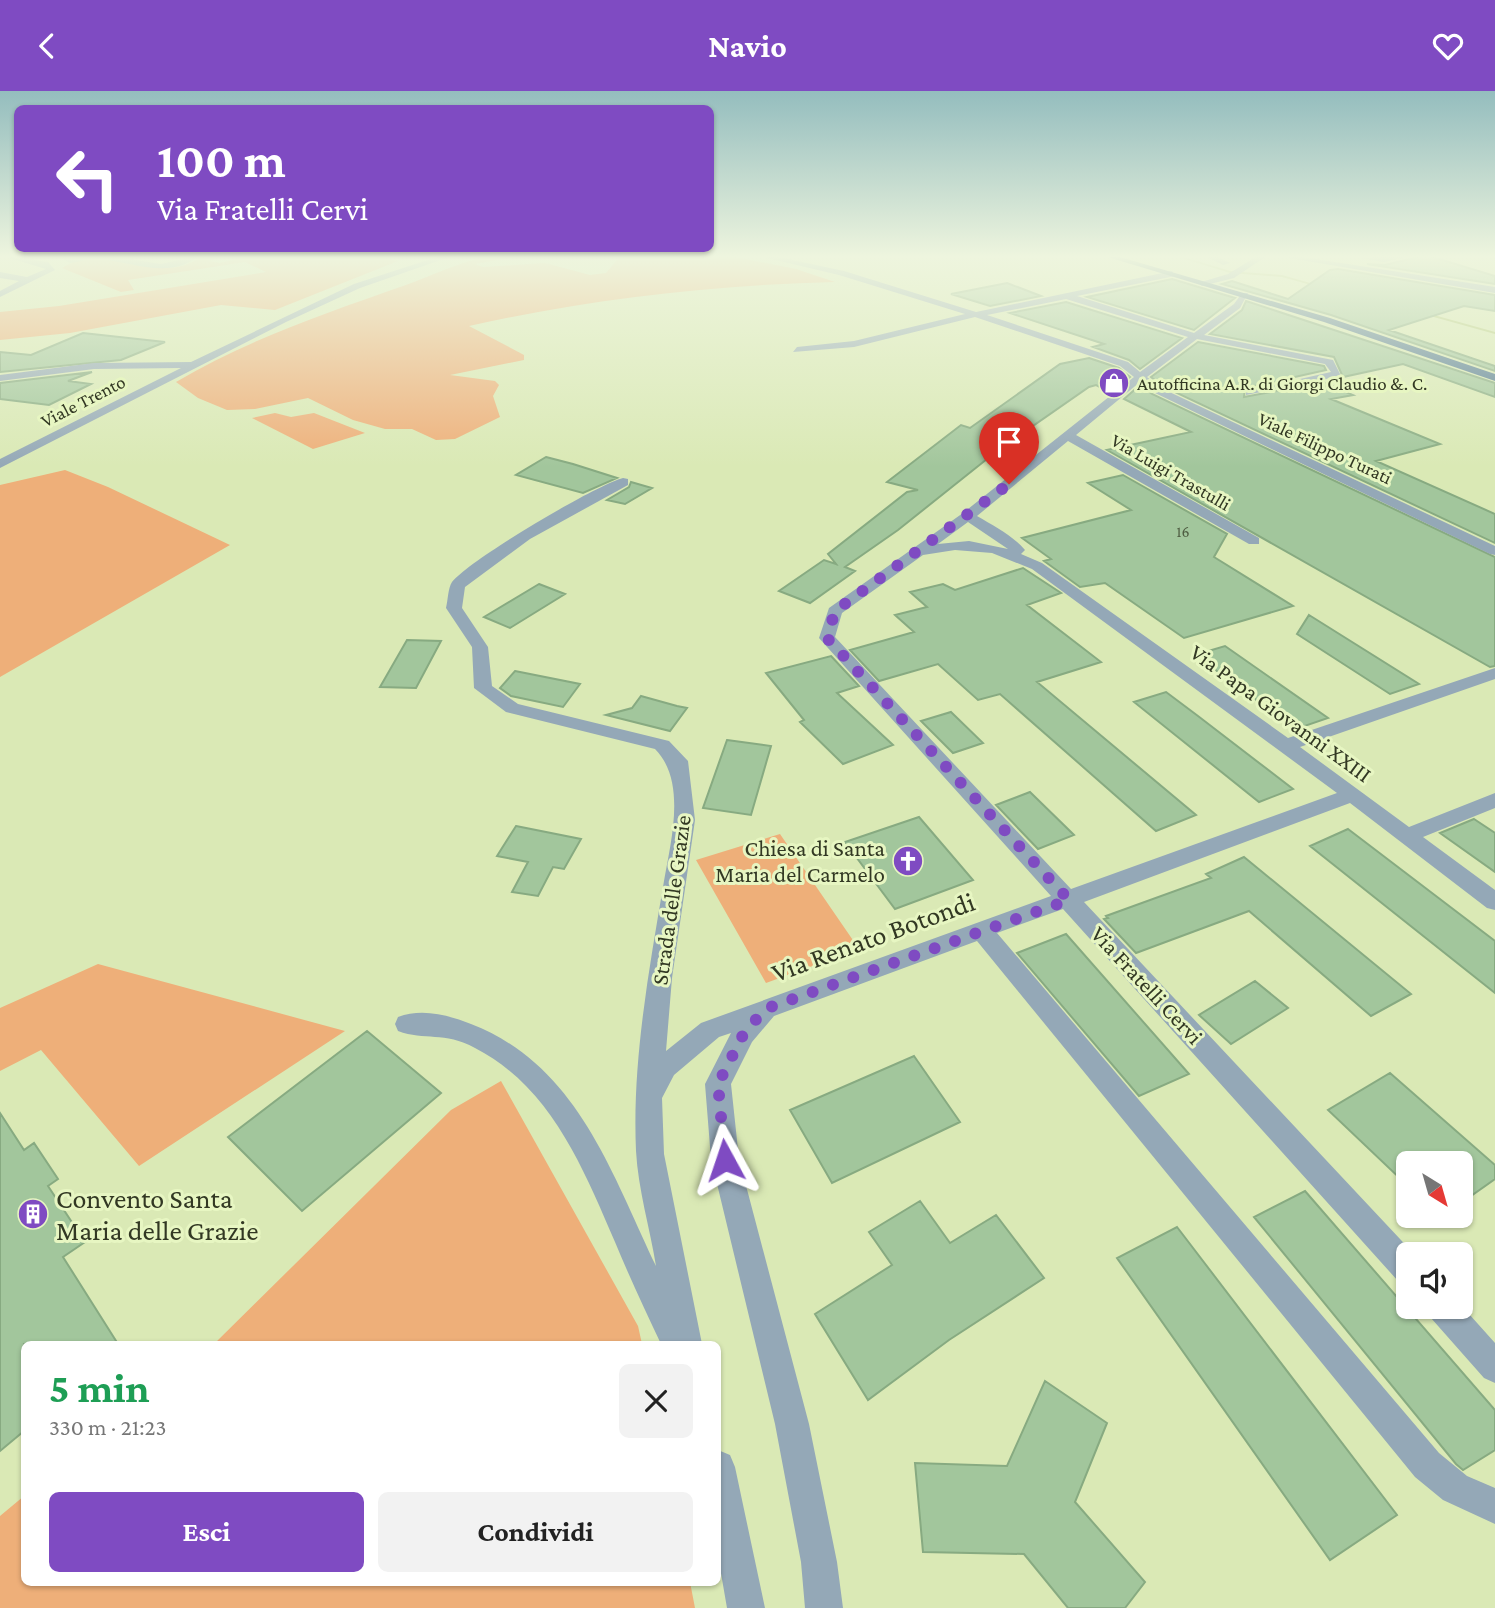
<!DOCTYPE html>
<html lang="it">
<meta charset="utf-8">
<style>
body{margin:0;font-family:"Crimson Pro",serif;background:#f2f2f2;color:#222;height:100vh;display:flex;flex-direction:column;font-size:26px;white-space:nowrap}
*{box-sizing:border-box;margin:0}
p{font-size:23px;color:#767676}
.icon{flex:none;width:38px;height:38px;fill:none;stroke:currentColor;stroke-width:2;stroke-linecap:round;stroke-linejoin:round}
.map{position:relative;flex:1;overflow:hidden}
.sheet{position:absolute;left:21px;top:1250px;width:700px;height:245px;display:flex;flex-direction:column;background:#fff;border-radius:10px;box-shadow:0 2px 5px #0004}
.sheet>*{flex:none}
.banner{position:absolute;left:14px;top:14px;width:700px;height:147px;border-radius:10px;box-shadow:0 2px 5px #0004;background:#7f4bc2;color:#fff;overflow:hidden}
.needle{width:46px;rotate:143deg}
.tools{position:absolute;left:1396px;top:1060px;display:grid;gap:14px}
.tools a{display:grid;place-items:center;width:77px;height:77px;border-radius:10px;background:#fff;box-shadow:0 2px 5px #0004;font-size:35px}
.pin{position:absolute;display:grid;place-items:center;width:60px;height:60px;color:#fff;margin:-72px -30px;border-radius:50% 50% 50% 0;rotate:-45deg;box-shadow:0 0 7px #0007}
.pin .icon{rotate:45deg}
.me{position:absolute;width:77px;margin:-38px;rotate:355deg;stroke-linejoin:round;filter:drop-shadow(0 0 5px #0008)}
.turn{display:flex;align-items:center;gap:24px;height:147px;padding:0 28px;font-size:32px}
.turn .icon{width:91px;height:91px;stroke-width:2.5}
.turn b{display:block;font-size:49px;line-height:60px}
.round{display:grid;place-items:center;flex:none;width:74px;height:74px;border-radius:10px;background:#f2f2f2}
.summary{display:flex;align-items:center;justify-content:space-between;height:119px;padding:0 28px}
h1{font-size:42px;font-weight:700;line-height:52px;color:#1e9e55}
.action{display:flex;gap:14px;margin-top:auto;padding:14px 28px}
.action a{flex:1;height:80px;border-radius:10px;background:#7f4bc2;color:#fff;font-size:28px;font-weight:700;line-height:80px;text-align:center}
.action a+a{background:#f2f2f2;color:#222}
header{display:flex;justify-content:space-between;align-items:center;height:91px;padding:0 28px;background:#7f4bc2;color:#fff;font-size:32px;font-weight:700}
.map>svg:first-child{display:block}
</style>
<header><svg class="icon" aria-label="back" viewBox="0 0 24 24"><path d="M15 5l-7 7 7 7"/></svg>Navio<svg class="icon" aria-label="heart" viewBox="0 0 24 24"><path d="M12 20l-8-8c-3-5 5-10 8-4 3-6 11-1 8 4z"/></svg></header>
<div class="map">
<svg width="1495" height="1517" viewBox="0 0 1495 1517">
<rect width="100%" height="100%" fill="#dae9b5"/>
<path fill="#eeaf79" d="M203,164L223,165L209,170L220,172L253,164H371L398,170L275,219L221,214L70,242L0,249V221L59,215L266,181L245,171L128,189L134,199L121,201L62,177C103,148 163,199 203,164Z
M499,164H526L475,173L483,176L545,172L590,184L606,182L621,164H725L796,178L835,191C712,194 589,208 469,235L524,264V269L450,284L495,290L499,294L493,305L500,326L455,348L436,349L412,338H385L353,329L308,307L255,318L227,319L198,307L176,291C247,249 326,222 403,195C437,183 464,168 499,164Z
M275,322L291,326L314,322L365,342L313,358L252,327Z
M65,379L108,396L230,454L0,586V394Z
M780,743L859,858L766,892L696,769Z
M98,873L345,940L139,1075L41,959L0,980V917Z
M501,990L638,1235L642,1253H214L451,1019Z
M24,1405V1491H690L695,1517H0V1425Z"/>
<g fill="none" stroke-linecap="round" stroke-linejoin="round">
<path fill="#b7cb7f" fill-rule="evenodd" d="M1172,164H1177L1230,180L1282,184L1324,196L1322,197L1282,186L1230,182Z
M1423,221L1495,241V243L1423,223Z"/>
</g>
<path fill="#a2c69c" stroke="#87aa81" stroke-width="2" d="M1426,164L1495,185V193L1367,173L1385,174Z
M1338,178L1495,204V220L1464,215L1389,239L1495,275V280L1331,224L1222,193L1232,190L1288,208L1330,179Z
M1172,188L1235,207L1194,239L1087,206Z
M1007,192L1041,205L990,215L951,203Z
M1246,210L1495,292V306L1403,273L1343,286L1334,266L1210,243L1242,219Z
M1066,211L1182,247L1140,278L1129,269L1093,256L1104,253L1010,222Z
M83,242L165,251L121,269L0,281V261L31,264Z
M1198,251L1324,275L1326,279L1245,297L1244,306L1323,291L1353,304L1331,308L1440,353L1376,370L1495,423V452L1162,295L1151,286Z
M1089,267L1119,277L1130,286L1110,301L1096,294L1089,296L997,360L898,439L845,476L855,480L810,512L779,500L824,469L836,473L828,463L907,401L918,399L887,391L961,334L970,337L1060,273Z
M92,281L68,290L91,293L49,314L0,308V292Z
M1140,294L1152,303L1495,466V575L1490,576L1107,359L1191,341L1124,308Z
M546,366L573,373L617,387L583,402L516,384Z
M1123,384L1227,443L1214,466L1293,515L1184,547L1105,492L1080,496L1044,470L1051,468L1022,447L1131,419L1088,392Z
M631,391L652,397L625,413L607,409L629,396Z
M1023,477L1061,502L1027,514L1101,571L1037,591L1196,724L1156,740L1000,603L978,609L938,573L879,590L850,559L914,541L895,524L927,516L910,501L943,493L955,499Z
M539,493L565,503L510,537L484,526Z
M1309,524L1419,593L1390,603L1297,543Z
M407,549L441,550L416,597L380,596Z
M1225,555L1328,627L1296,638L1195,564Z
M831,565L859,595L837,602L893,654L843,673L800,631L804,629L766,582Z
M515,580L580,593L563,616L511,605L500,597Z
M1166,601L1198,625L1293,698L1259,711L1134,611Z
M641,605L677,615L687,617L670,640L606,624L632,617Z
M951,621L983,652L953,662L921,630Z
M727,649L771,655L751,724L703,717Z
M1030,701L1074,744L1038,758L996,714Z
M919,726L973,789L895,818L845,751Z
M1474,728L1495,742V781L1440,742Z
M516,735L581,748L564,778L553,776L538,805L512,801L528,771L497,765Z
M1348,738L1495,850V902L1310,755Z
M1244,766L1411,903L1371,925L1249,820L1136,862L1104,828L1108,827L1106,825L1211,787L1206,783Z
M1066,843L1189,983L1139,1005L1017,862Z
M1255,890L1288,917L1231,953L1199,924Z
M367,940L441,1002L302,1120L228,1046Z
M914,965L960,1031L832,1092L790,1019Z
M1390,982L1495,1074V1088L1461,1112V1073H1409V1096L1328,1019Z
M0,1022L24,1059L34,1052L58,1088L48,1095L85,1151L63,1166L118,1253H24V1340L0,1360Z
M1305,1100L1495,1319V1359L1463,1379L1456,1373L1254,1126Z
M920,1110L950,1152L996,1124L1044,1187L949,1249L868,1309L815,1223L892,1174L869,1141Z
M1177,1136L1397,1424L1330,1469L1117,1167Z
M1045,1290L1107,1332L1075,1411L1145,1491L1125,1517H1068L1024,1463L923,1461L915,1372L1007,1375Z"/>
<g fill="none" stroke-linecap="round" stroke-linejoin="round">
<path fill="#94a8b7" fill-rule="evenodd" d="M0,164L48,171L55,179L0,206V200L19,190L0,187V181L27,186L46,178Z
M56,164L71,167L104,164L161,173L200,164C169,190 132,170 98,168C89,167 79,171 70,172Z
M443,164H455L360,197L286,231L0,377V368L181,277L94,278L0,290V284L94,272L191,271L354,193Z
M755,164H769L844,180L976,221L1172,180L1175,185L1077,205L1194,242L1234,213L1242,202H1248L1240,217L1204,244L1333,269L1341,285L1246,304V300L1331,281L1325,273L1197,248L1147,286L1161,297L1495,455V464L1490,463L1153,301L1140,291L1076,344L1259,447V453H1249L1068,350L977,425C994,435 1012,444 1025,459L1021,463L1042,472L1288,647L1495,577V588L1300,656L1409,736L1495,702V717L1423,746L1495,799V819L1487,817L1350,712L1084,811L1415,1164H1409V1194L1398,1190L1063,818L997,842L1439,1362L1467,1385L1495,1397V1433L1443,1409L1415,1386L977,850L774,925L752,951L731,993L739,1068L809,1333L837,1471L843,1517H805L801,1471L775,1333L711,1068L705,993L731,942L719,946L674,984L662,1007L664,1063L702,1253H661C645,1219 629,1185 615,1151C583,1077 551,996 475,957C444,940 425,950 398,940L395,933L398,926C422,917 448,924 471,933C577,974 611,1081 656,1175C650,1138 638,1098 636,1060C632,970 649,879 664,790C671,750 687,690 655,658L506,621L474,597L472,556L446,517C448,509 448,497 452,491C471,468 594,395 623,387L628,388V394L530,448L465,496L462,517L488,556L492,595L518,613L669,650L688,670L695,729L672,887L666,960L701,932L1051,805L819,547L829,517L963,422L1134,286L1120,275L975,226L854,256L793,261L797,256L854,250L965,223L839,184ZM1066,208L1188,246L1140,281L1128,271L987,224ZM968,431L1008,458L969,450L938,453ZM955,459L992,462L1032,478L1337,702L1071,798L835,546L842,522L923,464Z
M1203,164H1214L1230,172L1223,174Z
M1259,164H1268L1234,187L1202,195L1198,192L1228,183Z
M1272,164H1290L1495,196V202Z
M1399,164H1416L1384,171L1362,167Z
M1461,1214L1495,1252V1292L1484,1287L1431,1227L1427,1216Z
M718,1359L730,1364L735,1376L765,1517H727L718,1465Z"/>
<path fill="#517792" fill-rule="evenodd" d="M1101,164H1113L1330,227L1495,283V290L1324,231Z"/>
</g>
<linearGradient id="sky" x2="0" y2="1"><stop stop-color="#94bdbe"/><stop offset="0.44" stop-color="#eef5de"/><stop offset="1" stop-color="#eef5de" stop-opacity="0"/></linearGradient>
<rect width="1495" height="376" fill="url(#sky)"/>
<g fill="none" stroke-linecap="round" stroke-linejoin="round">
<path stroke="#7f4bc2" stroke-width="12" stroke-dasharray="0 21.6" d="M725,1069L718,993L743,944L765,918L1069,809L827,547L835,520L1009,393"/>
</g>
<defs>
<g id="shop-disc" transform="scale(1.575)"><circle r="9.5" fill="#7f4bc2" stroke="#e7f6c2"/><path d="M-5-2.5h2.3a2.7 3.5 0 0 1 5.4 0H5L5.5 6h-11ZM-1.5-2.5h3a1.5 2.3 0 0 0-3 0Z" fill="#fff"/></g>
<g id="church-disc" transform="scale(1.575)"><circle r="9.5" fill="#7f4bc2" stroke="#e7f6c2"/><path d="M-1.2-6h2.4v3.5h3.3v2.4h-3.3V6h-2.4V-.1h-3.3v-2.4h3.3Z" fill="#fff"/></g>
<g id="building-disc" transform="scale(1.575)"><circle r="9.5" fill="#7f4bc2" stroke="#e7f6c2"/><path d="M-4-6H4V6H1V3H-1V6H-4ZM-2.5-4.3h1.7v1.8h-1.7ZM.8-4.3h1.7v1.8H.8ZM-2.5-1h1.7V.8h-1.7ZM.8-1h1.7V.8H.8Z" fill="#fff"/></g>
</defs>
<g fill-rule="evenodd">
<use href="#shop-disc" x="1114" y="292"/>
<use href="#church-disc" x="908" y="770"/>
<use href="#building-disc" x="33" y="1123"/>
</g>
<g text-anchor="middle" dominant-baseline="central" stroke-width="6" stroke-linejoin="round" paint-order="stroke">
<g font-size="16" fill="#4e5c41">
<text x="1183" y="440">16</text>
</g>
<g font-size="19" fill="#323823" stroke="#e7f6c2" text-anchor="start">
<text x="1137" y="292">Autofficina A.R. di Giorgi Claudio &amp;. C.</text>
</g>
<g font-size="19" fill="#323823" stroke="#e7f6c2">
<text transform="translate(83 310) rotate(-27)">Viale Trento</text>
<text transform="translate(1325 357) rotate(25)">Viale Filippo Turati</text>
<text transform="translate(1171 381) rotate(30)">Via Luigi Trastulli</text>
</g>
<g font-size="23" fill="#323823" stroke="#e7f6c2">
<text transform="translate(1281 622) rotate(36)">Via Papa Giovanni XXIII</text>
<text transform="translate(671 809) rotate(-82)">Strada delle Grazie</text>
<text transform="translate(1147 894) rotate(47)">Via Fratelli Cervi</text>
</g>
<g font-size="23" fill="#323823" stroke="#e7f6c2" text-anchor="end">
<text x="885" y="757">Chiesa di Santa<tspan x="885" dy="26">Maria del Carmelo</tspan></text>
</g>
<g font-size="28" fill="#323823" stroke="#e7f6c2">
<text transform="translate(873 846) rotate(-20)">Via Renato Botondi</text>
</g>
<g font-size="28" fill="#323823" stroke="#e7f6c2" text-anchor="start">
<text x="56" y="1107">Convento Santa<tspan x="56" dy="32">Maria delle Grazie</tspan></text>
</g>
</g>
</svg>
<div class="tools">
<a><svg class="needle" viewBox="-14 -14 28 28"><path d="M0-13l5 13h-10z" fill="#e53935"/><path d="M0 13l5-13h-10z" fill="#767676"/></svg></a>
<a><svg class="icon" aria-label="sound" viewBox="0 0 24 24"><path d="M4 9h4l5-4v14l-5-4H4zM17 9q2 3 0 6"/></svg></a>
</div>
<div class="pin" style="left:1009px;top:393px;background:#d93025"><svg class="icon" aria-label="arrive" viewBox="0 0 24 24"><path d="M6 21V4h12l-3 4 3 4H6"/></svg></div>
<svg class="me" style="left:725px;top:1069px" viewBox="-20 -20 40 40"><path d="M0-17L14 15 0 8-14 15z" fill="#7f4bc2" stroke="#fff" stroke-width="4"/></svg>
<div class="banner">
<div class="turn"><svg class="icon" aria-label="left" viewBox="0 0 24 24"><path d="M17 20v-9H6M10 6l-5 5 5 5"/></svg><div><b>100 m</b>Via Fratelli Cervi</div></div>
</div>
<section class="sheet">
<div class="summary"><div><h1>5 min</h1><p>330 m · 21:23</p></div><a class="round"><svg class="icon" aria-label="close" viewBox="0 0 24 24"><path d="M6 6l12 12M18 6L6 18"/></svg></a></div>
<div class="action"><a>Esci</a><a>Condividi</a></div>
</section>
</div>
